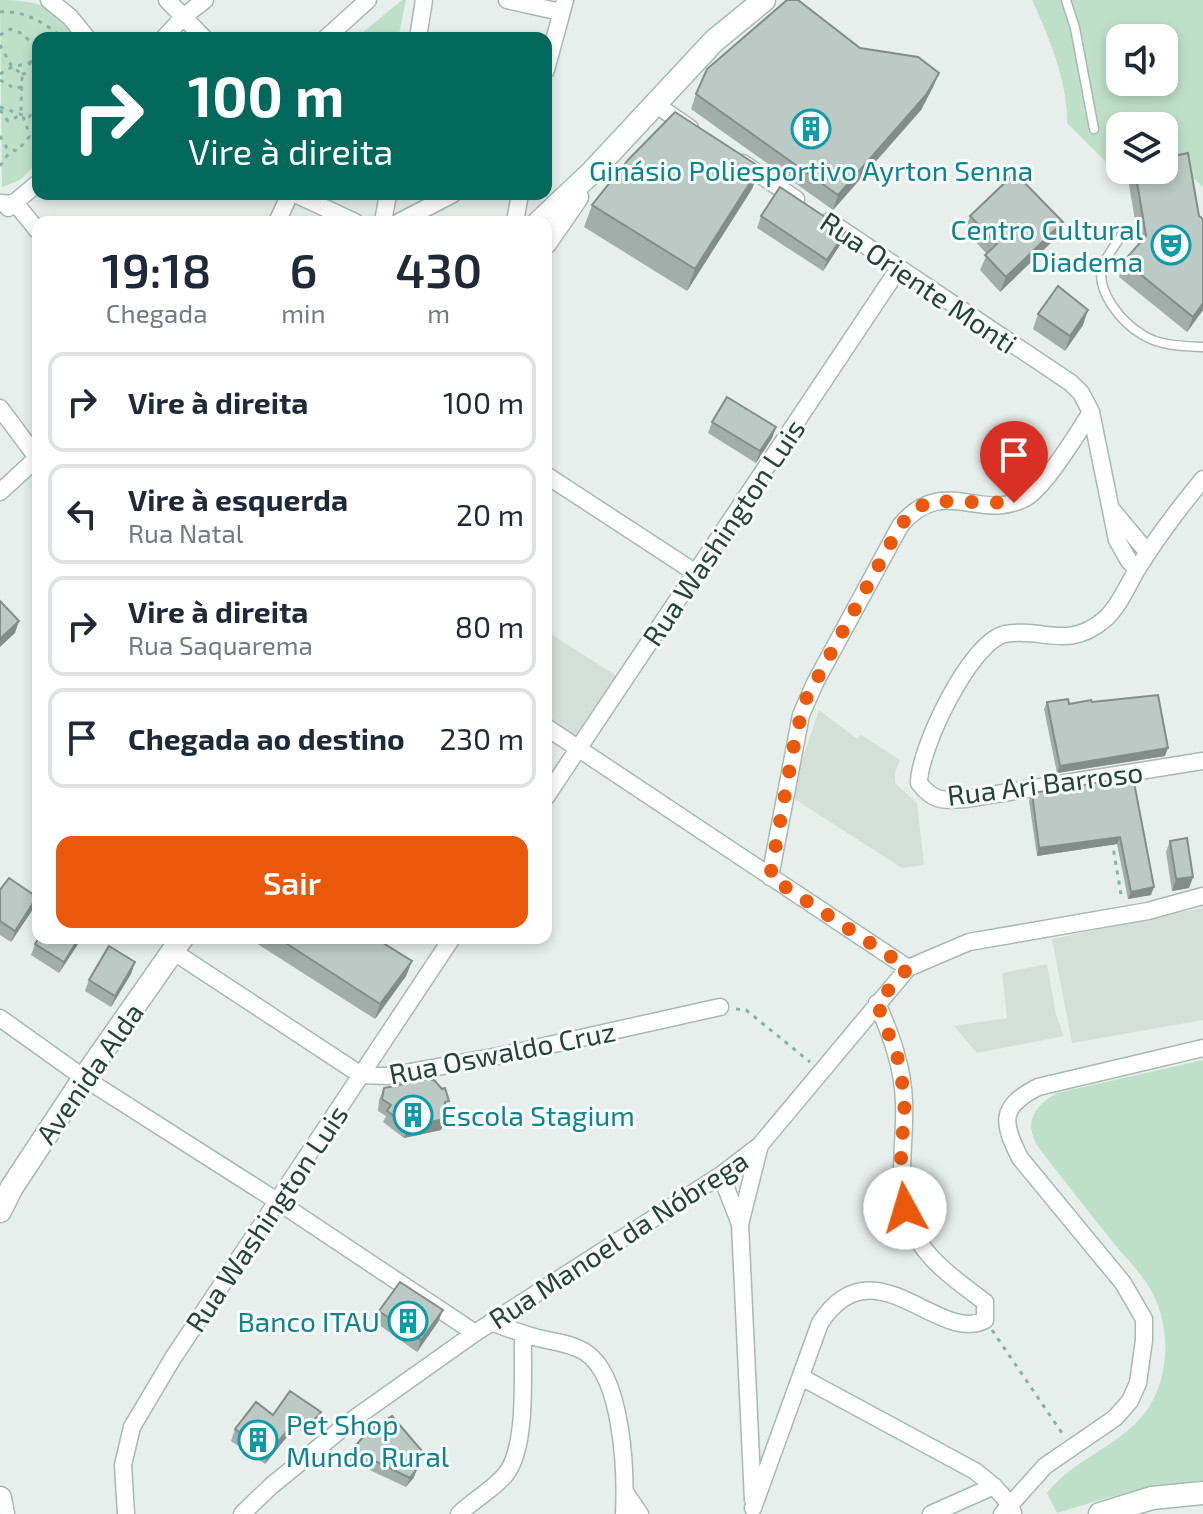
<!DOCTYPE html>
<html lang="pt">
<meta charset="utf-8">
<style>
body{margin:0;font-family:"Exo 2",sans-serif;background:#f2f2f3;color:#1f2937;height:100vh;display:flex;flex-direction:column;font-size:30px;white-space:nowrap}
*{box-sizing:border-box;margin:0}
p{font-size:26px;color:#747a83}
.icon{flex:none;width:44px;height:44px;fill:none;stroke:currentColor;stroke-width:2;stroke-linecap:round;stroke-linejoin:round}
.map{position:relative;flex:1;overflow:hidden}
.sheet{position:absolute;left:32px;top:216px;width:520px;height:728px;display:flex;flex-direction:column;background:#fff;border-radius:16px;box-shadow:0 4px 12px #0003}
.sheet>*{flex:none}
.top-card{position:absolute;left:32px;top:32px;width:520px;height:168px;border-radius:16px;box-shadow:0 4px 12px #0003;background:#00695c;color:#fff;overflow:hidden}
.controls{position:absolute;left:1106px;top:24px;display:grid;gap:16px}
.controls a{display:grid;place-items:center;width:72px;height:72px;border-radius:16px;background:#fff;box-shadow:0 4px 12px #0003;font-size:40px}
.pin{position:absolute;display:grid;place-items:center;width:68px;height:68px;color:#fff;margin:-82px -34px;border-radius:50% 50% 50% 0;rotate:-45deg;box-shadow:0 0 8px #0007}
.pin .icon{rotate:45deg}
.me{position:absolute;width:88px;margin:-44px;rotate:354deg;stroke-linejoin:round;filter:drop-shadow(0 0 6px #0008)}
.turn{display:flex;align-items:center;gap:28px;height:168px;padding:0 24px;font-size:36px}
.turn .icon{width:104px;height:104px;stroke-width:2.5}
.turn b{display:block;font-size:56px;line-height:68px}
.eta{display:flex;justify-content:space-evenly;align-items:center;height:136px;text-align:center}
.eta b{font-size:48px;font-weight:600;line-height:56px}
.primary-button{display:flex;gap:16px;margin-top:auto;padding:16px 24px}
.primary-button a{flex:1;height:92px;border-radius:16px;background:#ea580c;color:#fff;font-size:32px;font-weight:600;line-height:92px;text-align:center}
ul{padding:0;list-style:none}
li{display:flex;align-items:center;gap:24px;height:100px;margin:0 16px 12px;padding:0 8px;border:4px solid #e0e1e3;border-radius:16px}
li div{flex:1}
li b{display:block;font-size:30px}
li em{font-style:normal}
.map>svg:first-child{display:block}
</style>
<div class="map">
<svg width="1203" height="1514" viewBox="0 0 1203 1514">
<rect width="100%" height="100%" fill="#e6efeb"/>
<path fill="#d4dfda" d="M546,631L623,680L580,744L546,719Z
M819,710L857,739L861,735L900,760L895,772V783L917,803L924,865L902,868L790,796Z
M1203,908V1020L1072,1043L1052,939Z
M1047,964L1056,1015L1064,1036L977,1053L954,1026L1007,1018L1002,973Z"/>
<path fill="#bfe0c8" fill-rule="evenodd" d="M0,0C35,0 58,6 77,38H38V162L20,180L2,187Z
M402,0H406L398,38H356Z
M1032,0H1203V187L1182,168L1128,179L1107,163L1067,123C1068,82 1049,37 1032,0ZM1120,38H1164V82H1120ZM1120,126H1164V170H1120Z
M1203,1060V1482C1152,1483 1106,1498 1057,1513L1047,1493C1071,1462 1111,1449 1138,1421C1169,1389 1173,1333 1153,1294C1144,1276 1128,1260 1115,1245C1090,1213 1064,1181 1039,1148C1023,1124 1033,1106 1057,1093Z"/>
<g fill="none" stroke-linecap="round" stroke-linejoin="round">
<g stroke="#a8b8b2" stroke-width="11">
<path id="lane" d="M1066,0L1075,28L1094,129
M1123,233C1117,243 1108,254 1103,265C1094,290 1122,323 1143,335C1160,346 1183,346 1203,347"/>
</g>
<g stroke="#a8b8b2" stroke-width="19">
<path id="street" d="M49,0L70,17L87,38
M167,0L204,38
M507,0L560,12
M164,38L183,17L205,0
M326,38L368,0
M418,38L424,0
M546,70L565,0
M655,104L690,128
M743,163L796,199
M295,194L355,222
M0,203L16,204L38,231
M8,208L38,183
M829,221L1071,383L1081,393L1091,412L1117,540L1129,561L1137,569
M277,222L290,194
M383,222L388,194
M399,222L453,194
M515,222L520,194
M0,408L38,459
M546,475L696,573
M1203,479C1180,507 1157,537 1138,568C1128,584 1119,607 1105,619C1068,651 1042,627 1005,634C970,642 919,749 919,783C933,801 942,801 965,799L1203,761
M0,492L37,458
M1113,511L1148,553
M546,727L908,968
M546,797L899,268
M770,877L801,715L815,683L900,526C943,473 981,524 1027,497C1046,485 1078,433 1091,412
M174,952L361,1075L388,1076L509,1054L720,1007
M0,1018L84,1078L277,1201L475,1333
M721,1175L740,1224L753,1500
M740,1224L760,1145
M491,1322C507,1328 522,1334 538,1338C554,1342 571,1343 585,1352C623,1376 626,1473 624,1514
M801,1377L975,1471C989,1482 1007,1496 1013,1513
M625,1492L640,1514
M753,1508L820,1323C874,1240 938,1345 985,1320V1302C960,1283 930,1263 915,1235C893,1192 906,1147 904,1102C903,1067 891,1035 877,1003
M126,1514L123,1465L132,1427L173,1358L452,938
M242,1514L271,1486L355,1418L475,1333L721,1175L760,1145L908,968L969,942L1148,911L1203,896
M459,1514C473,1500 493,1490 506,1474C528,1446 522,1370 523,1334
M931,1514L994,1486
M1002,1514L1045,1466L1115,1418L1130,1401L1138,1383L1144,1340V1319L1123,1283L1020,1158C1002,1122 999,1107 1038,1087L1203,1048"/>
</g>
<g stroke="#a4bbb3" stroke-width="25">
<path id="secondary" d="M539,222L592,172L714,41L764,0
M546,242L577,197
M0,1211L12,1187L84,1078L182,938
M0,1498L3,1514
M1100,1514L1152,1498L1203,1493"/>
</g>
<path stroke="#86b3a5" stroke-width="3" stroke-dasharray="4 6" stroke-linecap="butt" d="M0,12C24,10 45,23 63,38
M0,35L10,29L23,34L38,50
M0,45L12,67L22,74L21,111L30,136
M29,63L38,57
M0,74L12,67L29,63L38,70
M22,74L38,71
M0,80L14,88L22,87
M0,107L29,117L38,106
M0,110L8,121L21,115
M0,136L7,148L17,151L30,136H38
M0,166L11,150
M1112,841L1122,900
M736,1009L746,1010L810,1062
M992,1330L1064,1436"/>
<use href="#lane" stroke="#fff" stroke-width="8"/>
<use href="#street" stroke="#fff" stroke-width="16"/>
<use href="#secondary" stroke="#fff" stroke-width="22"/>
</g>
<path fill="#a1aea9" d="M860,48L939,73L933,87L921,110L833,210L691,109L696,94Z
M760,167L752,189L687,291L584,227L592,205Z
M1131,170H1164L1199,216L1203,310L1187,332L1119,277L1124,261L1139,244L1128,179Z
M761,216L842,242L823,271L757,228Z
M970,216L1063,222L1057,237L1000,292L980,270L987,254L965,231Z
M1038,314L1083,325L1065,351L1033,329Z
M712,422L776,427L772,438L756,463L708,433Z
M1047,702L1069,704L1092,702L1165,756L1057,773L1044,709Z
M1133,777L1151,895L1128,899L1117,844L1037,856L1029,801L1032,793Z
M1170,841L1193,877L1189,888L1172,891L1166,852Z
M0,890L33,909L11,942L0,935Z
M248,938H375L412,961L406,976L375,1019Z
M80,941L59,973L31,955L35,944Z
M135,962L131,974L111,1007L85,991L89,980Z
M384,1088L445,1110V1119L441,1130L404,1138L383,1122L386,1116L378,1111L379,1100Z
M443,1310L438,1322L417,1352L375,1322L379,1311Z
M321,1412L317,1423L307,1435L295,1427L265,1464L231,1441L235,1429L273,1415Z
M352,1450L419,1461L413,1464L414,1477L406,1487L348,1460Z"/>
<path fill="#838d89" d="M939,73L933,87L921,110L833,210L838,195Z
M760,167L752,189L687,291L695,269Z
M1063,222L1057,237L1000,292L1006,277Z
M846,231L842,242L823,271L827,260Z
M1203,303V310L1187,332L1193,317Z
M1088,310L1083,325L1065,351L1070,336Z
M776,427L772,438L756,463L760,451Z
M19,621L15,633L0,647V639Z
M1168,748L1165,756L1057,773L1060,766Z
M1120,837L1117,844L1037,856L1039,848Z
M1193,877L1189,888L1172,891L1176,879Z
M1154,887L1151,895L1128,899L1131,892Z
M37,897L33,909L11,942L15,931Z
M79,938H81L80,941L59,973L64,962Z
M412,961L406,976L375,1019L380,1004Z
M135,962L131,974L111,1007L115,996Z
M445,1119L441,1130L404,1138L409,1126Z
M443,1310L438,1322L417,1352L421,1340Z
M321,1412L317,1423L307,1435L311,1424Z
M299,1416L295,1427L265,1464L269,1453Z
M422,1451L419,1461L403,1469L406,1460Z
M418,1467L414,1477L406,1487L410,1478Z"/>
<path fill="#bbcac4" stroke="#838d89" stroke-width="2" d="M787,0H798L860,48L918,57L939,73L926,95L838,195L696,94L707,69Z
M675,112L760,167L695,269L592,205L628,160Z
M1188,153L1199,216L1203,219V303L1193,317L1124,261L1146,236L1135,170H1164V158Z
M1015,173L1063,222L1006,277L985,255L997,244L970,216Z
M780,187L846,231L827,260L761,216Z
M1058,286L1088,310L1070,336L1038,314Z
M727,397L776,427L760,451L712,422Z
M0,601L19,621L0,639Z
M1158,695L1168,748L1060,766L1047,702L1068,699L1069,704L1091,700L1092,702Z
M1133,777L1154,887L1131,892L1120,837L1039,848L1032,793Z
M1187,838L1193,877L1176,879L1170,841Z
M9,878L37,897L15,931L0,921V890Z
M39,938H79L64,962L35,944Z
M278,938H375L412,961L380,1004Z
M109,946L135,962L115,996L89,980Z
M423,1080H434L442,1089L445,1088L449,1101L445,1102V1119L409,1126L387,1111L391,1105L382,1099L384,1088Z
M400,1282L443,1310L421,1340L379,1311Z
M290,1391L321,1412L311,1424L299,1416L269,1453L235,1429L256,1402L273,1415Z
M392,1416L422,1451L406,1460L418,1467L410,1478L352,1450L368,1431Z"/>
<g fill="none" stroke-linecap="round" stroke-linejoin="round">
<path stroke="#ea580c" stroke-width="14" stroke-dasharray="0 25.2" d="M905,1208L900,1174L905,1099L898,1059L877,1003L908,968L770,877L796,734L806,699L900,526L914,510L930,501L1014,503"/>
</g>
<defs>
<g id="building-ring" transform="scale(2)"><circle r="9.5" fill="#f7fbf9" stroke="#0f9aa8" stroke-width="1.5"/><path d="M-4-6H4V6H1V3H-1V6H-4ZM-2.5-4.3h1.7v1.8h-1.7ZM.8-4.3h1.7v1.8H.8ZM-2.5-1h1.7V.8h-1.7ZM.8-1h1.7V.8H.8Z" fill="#0f9aa8"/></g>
<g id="theatre-ring" transform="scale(2)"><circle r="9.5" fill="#f7fbf9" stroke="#0f9aa8" stroke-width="1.5"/><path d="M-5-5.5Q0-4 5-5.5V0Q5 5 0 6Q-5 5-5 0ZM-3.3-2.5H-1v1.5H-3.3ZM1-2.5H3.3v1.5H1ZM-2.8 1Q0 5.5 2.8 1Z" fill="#0f9aa8"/></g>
</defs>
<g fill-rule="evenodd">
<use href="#building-ring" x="811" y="129"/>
<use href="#theatre-ring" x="1171" y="245"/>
<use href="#building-ring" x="413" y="1115"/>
<use href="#building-ring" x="408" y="1321"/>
<use href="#building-ring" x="258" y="1440"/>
</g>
<g text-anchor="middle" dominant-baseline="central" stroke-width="6" stroke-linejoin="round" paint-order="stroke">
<g font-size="28" fill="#0d838f" stroke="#f7fbf9" text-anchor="end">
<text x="811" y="170" text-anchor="middle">Ginásio Poliesportivo Ayrton Senna</text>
<text x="1143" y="229">Centro Cultural<tspan x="1143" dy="32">Diadema</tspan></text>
<text x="441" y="1115" text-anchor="start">Escola Stagium</text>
<text x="380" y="1321">Banco ITAU</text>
<text x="286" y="1424" text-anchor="start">Pet Shop<tspan x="286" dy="32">Mundo Rural</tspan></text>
</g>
<g font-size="28" fill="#24423a" stroke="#f7fbf9">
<text transform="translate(919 282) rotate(34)">Rua Oriente Monti</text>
<text transform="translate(723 532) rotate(-56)">Rua Washington Luis</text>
<text transform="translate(1045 783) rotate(-7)">Rua Ari Barroso</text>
<text transform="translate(502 1052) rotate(-11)">Rua Oswaldo Cruz</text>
<text transform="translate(89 1073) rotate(-55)">Avenida Alda</text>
<text transform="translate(266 1218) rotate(-56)">Rua Washington Luis</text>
<text transform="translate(618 1239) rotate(-33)">Rua Manoel da Nóbrega</text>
</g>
</g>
</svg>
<div class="controls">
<a><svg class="icon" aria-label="sound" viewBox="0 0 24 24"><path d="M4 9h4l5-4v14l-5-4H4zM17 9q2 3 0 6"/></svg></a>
<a><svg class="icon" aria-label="layers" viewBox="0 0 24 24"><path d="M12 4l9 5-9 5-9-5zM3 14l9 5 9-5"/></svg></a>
</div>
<div class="pin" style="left:1014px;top:503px;background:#d93025"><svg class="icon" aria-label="arrive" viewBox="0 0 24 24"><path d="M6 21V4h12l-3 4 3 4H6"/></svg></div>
<svg class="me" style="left:905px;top:1208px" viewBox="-20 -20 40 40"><circle r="19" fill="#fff"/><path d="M0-13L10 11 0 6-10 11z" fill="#ea580c"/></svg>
<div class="top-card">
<div class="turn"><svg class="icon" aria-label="right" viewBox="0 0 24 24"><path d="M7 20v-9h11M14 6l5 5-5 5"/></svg><div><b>100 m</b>Vire à direita</div></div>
</div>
<section class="sheet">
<div class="eta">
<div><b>19:18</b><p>Chegada</p></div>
<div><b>6</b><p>min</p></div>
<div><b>430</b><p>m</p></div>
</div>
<ul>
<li><svg class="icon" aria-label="right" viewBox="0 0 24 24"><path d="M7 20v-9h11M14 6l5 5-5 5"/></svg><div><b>Vire à direita</b></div><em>100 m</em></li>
<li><svg class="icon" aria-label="left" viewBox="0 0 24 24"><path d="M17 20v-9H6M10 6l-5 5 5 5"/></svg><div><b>Vire à esquerda</b><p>Rua Natal</p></div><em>20 m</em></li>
<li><svg class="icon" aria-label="right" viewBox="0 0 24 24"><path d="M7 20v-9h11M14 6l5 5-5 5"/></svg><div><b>Vire à direita</b><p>Rua Saquarema</p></div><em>80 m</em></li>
<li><svg class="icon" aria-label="arrive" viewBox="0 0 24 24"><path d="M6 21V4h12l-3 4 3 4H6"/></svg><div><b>Chegada ao destino</b></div><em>230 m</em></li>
</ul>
<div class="primary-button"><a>Sair</a></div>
</section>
</div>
